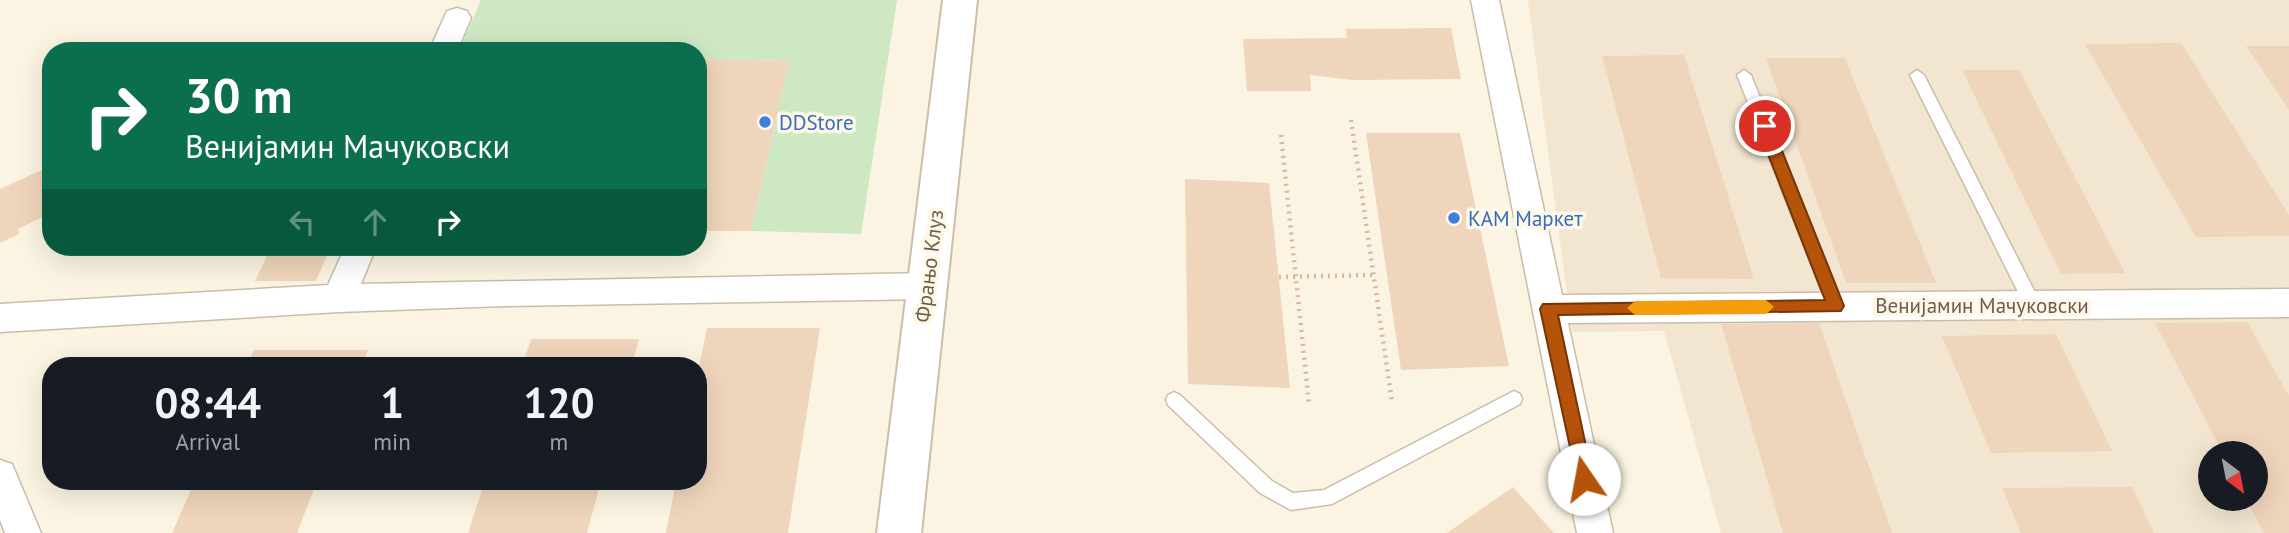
<!DOCTYPE html>
<meta charset="utf-8">
<style>
body{margin:0;font-family:"PT Sans",sans-serif;background:#20242c;color:#f1f3f6;height:100vh;display:flex;flex-direction:column;font-size:26px;white-space:nowrap}
*{box-sizing:border-box;margin:0}
p{font-size:23px;color:#9ea1a6}
.icon{flex:none;width:38px;height:38px;fill:none;stroke:currentColor;stroke-width:2;stroke-linecap:round;stroke-linejoin:round}
.map{position:relative;flex:1;overflow:hidden}
.panel{position:absolute;left:42px;top:357px;width:665px;height:133px;display:flex;flex-direction:column;background:#171b24;border-radius:28px;box-shadow:0 7px 28px #0002}
.panel>*{flex:none}
.banner{position:absolute;left:42px;top:42px;width:665px;height:214px;border-radius:28px;box-shadow:0 7px 28px #0002;background:#0b6e4f;color:#fff;overflow:hidden}
.needle{width:46px;rotate:148deg}
.tools{position:absolute;left:2198px;top:441px;display:grid;gap:14px}
.tools a{display:grid;place-items:center;width:70px;height:70px;border-radius:50%;background:#171b24;box-shadow:0 7px 28px #0002;font-size:35px}
.pin{position:absolute;display:grid;place-items:center;width:60px;height:60px;color:#fff;margin:-30px;border:4px solid #fff;border-radius:50%;box-shadow:0 2px 7px #0007}
.me{position:absolute;width:77px;margin:-38px;rotate:348deg;stroke-linejoin:round;filter:drop-shadow(0 0 5px #0008)}
.turn{display:flex;align-items:center;gap:24px;height:147px;padding:0 28px;font-size:32px}
.turn .icon{width:91px;height:91px;stroke-width:2.5}
.turn b{display:block;font-size:49px;line-height:60px}
.lanes{display:flex;align-items:center;height:66px;padding:0 28px;background:#0003;justify-content:center;gap:35px;direction:ltr}
.lanes .off{opacity:.35}
.eta{display:flex;justify-content:space-evenly;align-items:center;height:119px;text-align:center}
.eta b{font-size:42px;font-weight:700;line-height:49px}
.map>svg:first-child{display:block}
</style>
<div class="map">
<svg width="2289" height="533" viewBox="0 0 2289 533">
<rect width="100%" height="100%" fill="#fbf4e2"/>
<path fill="#f2e6d1" fill-rule="evenodd" d="M1528,0H2289V533H1721L1664,331L1572,332ZM2210,453H2256V499H2210Z"/>
<path fill="#cde8c2" d="M481,0H897L861,234L751,231L789,61L698,59V51H459Z"/>
<path fill="#efd5bb" d="M1451,28L1461,79L1352,80L1310,75L1311,91H1247L1243,39L1347,38L1346,29Z
M2181,43L2289,215V236L2196,237L2085,44Z
M2246,46H2289V110Z
M1684,55L1754,279L1661,278L1602,56Z
M1766,58H1845L1936,283H1846Z
M698,59L789,61L751,231H698Z
M1962,70H2019L2125,273L2061,274Z
M1366,133H1460L1509,366L1401,370Z
M46,168L51,179V213L18,229L19,234L0,243V189Z
M1185,179L1269,183L1290,388L1188,384Z
M271,247H331L316,281H255Z
M2247,322L2289,396V533H2264L2246,499H2256V453H2223L2155,323Z
M1819,323L1892,533H1783L1721,324Z
M707,328H820L788,533H666L676,481H698V371Z
M2056,334L2112,451L1991,453L1942,336Z
M531,339H639L632,366H522Z
M254,350H368L362,366H246Z
M195,481H317L297,533H172Z
M485,481H601L587,533H468Z
M1513,487L1554,533H1447Z
M2132,487L2154,533H2021L2002,488Z"/>
<g fill="none" stroke-linecap="round" stroke-linejoin="round">
<g stroke="#cbbca9" stroke-width="3">
<path id="lane" d="M1744,70L1751,75L1844,307L1842,312L1836,314L1830,312L1828,307L1737,75Z
M1917,70L1924,75L2039,300L2041,305L2039,310L2033,312L2027,310L1910,75Z
M1514,391L1520,394L1522,399L1520,404L1332,504L1291,510L1260,493L1168,405L1166,400L1168,395L1174,392L1180,395L1272,481L1293,493L1324,490Z"/>
</g>
<g stroke="#cbbca9" stroke-width="3">
<path id="street" d="M1471,0H1499L1562,295L2289,289V317L1568,323L1613,533H1577Z
M457,8L467,11L471,18L457,51H429L447,11Z
M345,247H376L361,284L927,273L938,276L943,286L938,296L927,299L505,306L339,312L0,332V304L328,285Z
M0,460L12,464L41,533H5L0,520Z"/>
</g>
<g stroke="#cebda8" stroke-width="4">
<path id="secondary" d="M943,0H977L921,533H877Z"/>
</g>
<path stroke="#d4b89f" stroke-width="4.5" stroke-dasharray="2 5" stroke-linecap="butt" d="M1351,120L1392,402
M1281,135L1309,404
M1279,277L1373,275"/>
<use href="#lane" fill="#fff" fill-rule="evenodd"/>
<use href="#street" fill="#fff" fill-rule="evenodd"/>
<use href="#secondary" fill="#fff" fill-rule="evenodd"/>
</g>
<path fill="#b45309" stroke="#753606" stroke-width="2" d="M1765,120L1772,126L1844,306L1841,311L1558,315L1593,479L1590,484L1584,487L1578,484L1540,309L1543,304L1825,300L1757,126Z"/>
<path fill="#f59e0b" d="M1766,300L1774,307L1766,314L1635,315L1627,308L1635,301Z"/>
<g fill="#3f7fe0" stroke="#fef8e8" stroke-width="2.5">
<circle cx="765" cy="122" r="7"/>
<circle cx="1454" cy="218" r="7"/>
</g>
<g text-anchor="middle" dominant-baseline="central" stroke-width="7" stroke-linejoin="round" paint-order="stroke">
<g font-size="21" fill="#366cbe" stroke="#fef8e8" text-anchor="start">
<text x="779" y="122">DDStore</text>
<text x="1468" y="218">КАМ Маркет</text>
</g>
<g font-size="21" fill="#715c4a" stroke="#fef8e8">
<text transform="translate(929 266) rotate(-83)">Фрањо Клуз</text>
<text x="1982" y="305">Венијамин Мачуковски</text>
</g>
</g>
</svg>
<div class="tools">
<a><svg class="needle" viewBox="-14 -14 28 28"><path d="M0-13l5 13h-10z" fill="#e53935"/><path d="M0 13l5-13h-10z" fill="#9ea1a6"/></svg></a>
</div>
<div class="pin" style="left:1765px;top:126px;background:#d93025"><svg class="icon" aria-label="arrive" viewBox="0 0 24 24"><path d="M6 21V4h12l-3 4 3 4H6"/></svg></div>
<svg class="me" style="left:1584px;top:479px" viewBox="-20 -20 40 40"><circle r="19" fill="#fff"/><path d="M0-13L10 11 0 6-10 11z" fill="#b45309"/></svg>
<div class="banner">
<div class="turn"><svg class="icon" aria-label="right" viewBox="0 0 24 24"><path d="M7 20v-9h11M14 6l5 5-5 5"/></svg><div><b>30 m</b>Венијамин Мачуковски</div></div>
<div class="lanes"><svg class="icon off" aria-label="left" viewBox="0 0 24 24"><path d="M17 20v-9H6M10 6l-5 5 5 5"/></svg><svg class="icon off" aria-label="ahead" viewBox="0 0 24 24"><path d="M12 20V5M6 11l6-6 6 6"/></svg><svg class="icon" aria-label="right" viewBox="0 0 24 24"><path d="M7 20v-9h11M14 6l5 5-5 5"/></svg></div>
</div>
<section class="panel">
<div class="eta">
<div><b>08:44</b><p>Arrival</p></div>
<div><b>1</b><p>min</p></div>
<div><b>120</b><p>m</p></div>
</div>
</section>
</div>
